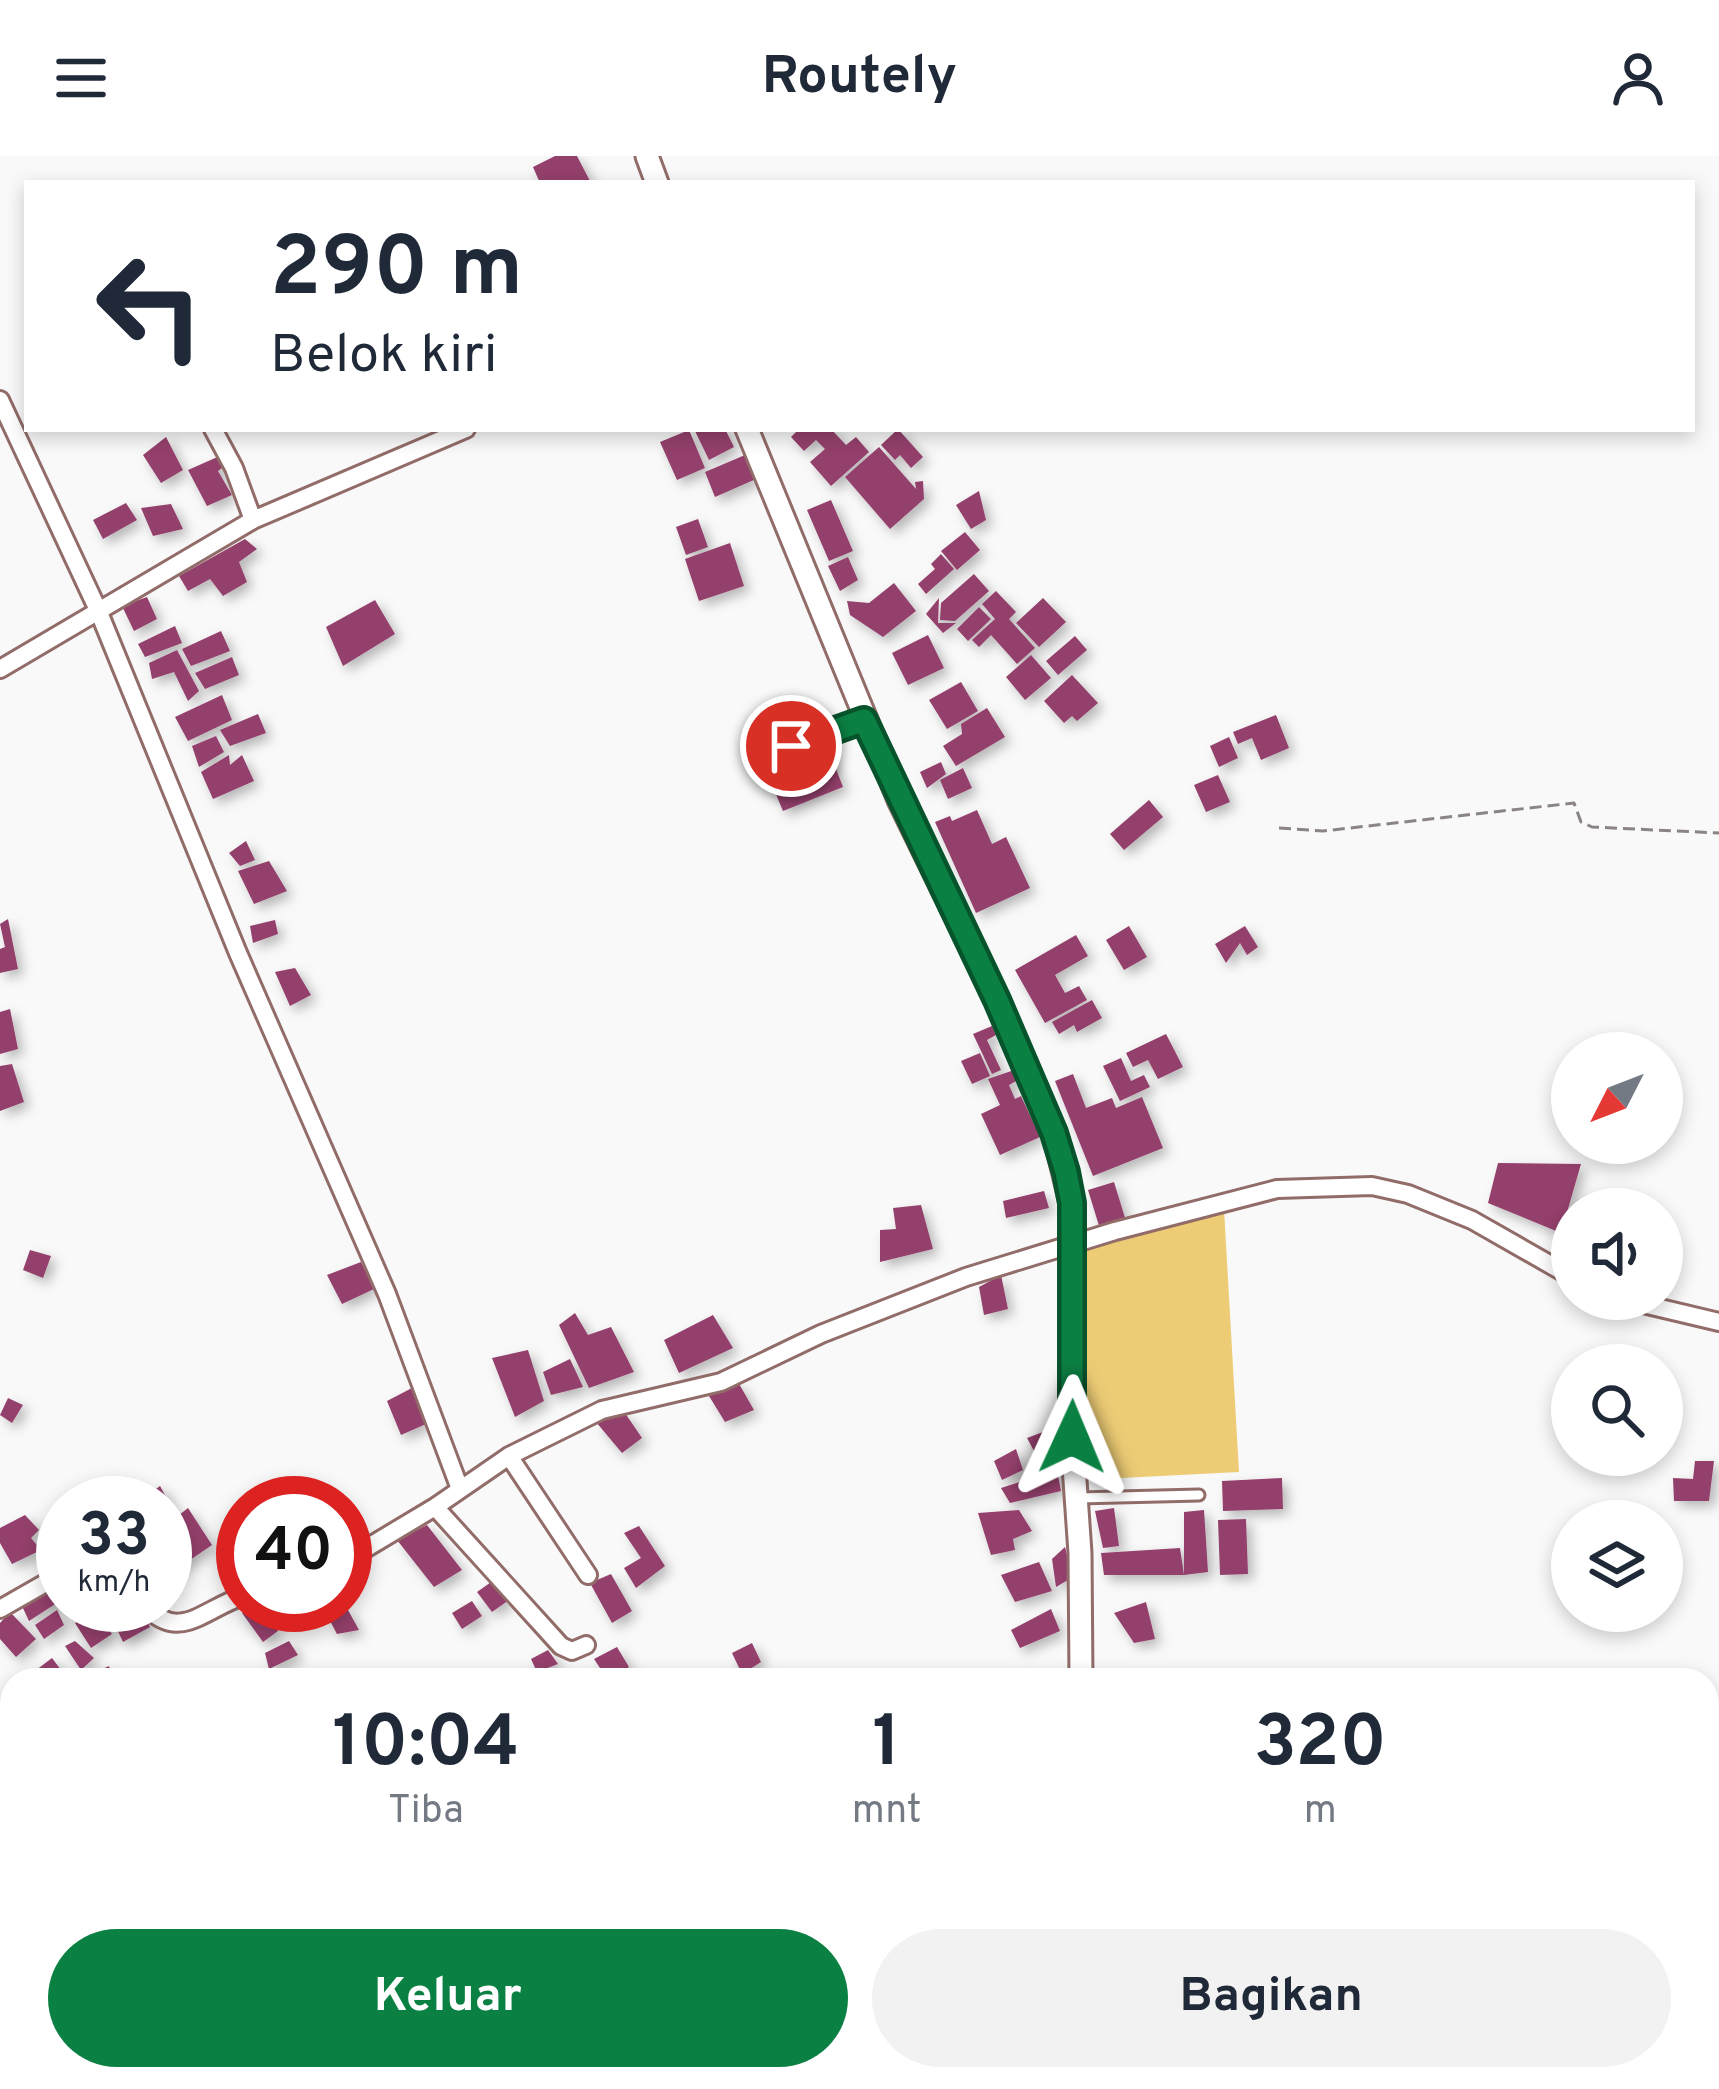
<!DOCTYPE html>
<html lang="id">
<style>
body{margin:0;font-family:Overpass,sans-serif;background:#f2f2f3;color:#1f2937;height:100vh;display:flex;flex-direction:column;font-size:45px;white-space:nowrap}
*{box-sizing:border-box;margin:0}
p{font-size:39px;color:#747a83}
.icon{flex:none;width:66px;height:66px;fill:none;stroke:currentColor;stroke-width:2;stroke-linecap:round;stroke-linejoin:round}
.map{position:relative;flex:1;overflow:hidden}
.panel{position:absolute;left:0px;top:1512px;width:1719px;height:423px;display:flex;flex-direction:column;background:#fff;border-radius:36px 36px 0 0;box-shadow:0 6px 18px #0003}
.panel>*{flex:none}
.hud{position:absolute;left:24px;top:24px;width:1671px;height:252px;border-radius:0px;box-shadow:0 6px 18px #0003;background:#fff;color:#1f2937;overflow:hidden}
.needle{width:78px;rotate:228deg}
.controls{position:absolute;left:1551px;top:876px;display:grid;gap:24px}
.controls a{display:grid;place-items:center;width:132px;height:132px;border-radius:50%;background:#fff;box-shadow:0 6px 18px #0003;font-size:60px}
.speed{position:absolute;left:36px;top:1320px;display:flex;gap:24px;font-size:60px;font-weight:700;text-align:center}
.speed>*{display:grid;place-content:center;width:156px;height:156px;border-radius:50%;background:#fff;box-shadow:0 6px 18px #0003;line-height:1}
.speed small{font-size:30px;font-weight:400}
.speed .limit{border:18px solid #d22;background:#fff;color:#111}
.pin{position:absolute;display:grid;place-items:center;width:102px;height:102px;color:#fff;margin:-51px;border:6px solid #fff;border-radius:50%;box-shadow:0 3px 12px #0007}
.me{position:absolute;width:132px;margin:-66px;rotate:1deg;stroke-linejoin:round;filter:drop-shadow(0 0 9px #0008)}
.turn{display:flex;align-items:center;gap:42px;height:252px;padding:0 48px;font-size:54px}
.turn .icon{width:156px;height:156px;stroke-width:2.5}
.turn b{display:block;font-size:84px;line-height:102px}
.eta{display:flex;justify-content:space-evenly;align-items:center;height:204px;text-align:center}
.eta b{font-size:72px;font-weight:700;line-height:84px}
.primary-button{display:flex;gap:24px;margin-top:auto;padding:24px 48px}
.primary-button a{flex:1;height:138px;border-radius:72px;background:#0b8043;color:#fff;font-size:48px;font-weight:700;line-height:138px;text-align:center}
.primary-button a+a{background:#f2f2f3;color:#1f2937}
header{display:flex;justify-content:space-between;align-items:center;height:156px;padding:0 48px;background:#fff;font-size:54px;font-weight:700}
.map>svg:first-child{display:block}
</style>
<header><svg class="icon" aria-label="menu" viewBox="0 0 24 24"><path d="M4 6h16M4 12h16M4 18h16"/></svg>Routely<svg class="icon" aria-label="person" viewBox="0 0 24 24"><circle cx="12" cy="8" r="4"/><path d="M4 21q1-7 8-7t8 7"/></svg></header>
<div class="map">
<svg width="1719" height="1933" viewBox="0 0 1719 1933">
<defs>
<filter id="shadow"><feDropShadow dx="5.5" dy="5.5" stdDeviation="6" flood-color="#0004"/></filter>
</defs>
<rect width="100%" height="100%" fill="#f9f9f9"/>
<path fill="#edcc75" d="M1224,1053L1239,1316L1082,1324L1084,1088Z"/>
<path fill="#943f6c" filter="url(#shadow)" d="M555,0H577L591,27H540L533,11Z
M694,273H725L734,291L709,304Z
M799,273H831L846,289L856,281L869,296L831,330L810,306L825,293L816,284L804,295L791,281Z
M898,273L923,301L911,312L900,299L895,304L881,289Z
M689,274L705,312L677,324L660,286Z
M166,281L183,314L161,327L143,299Z
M879,291L916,333L915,326L923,325L924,343L890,373L845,321Z
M222,299L226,309L218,315L232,339L207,350L188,314Z
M745,299L756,323L715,341L705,316Z
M979,335L986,364L971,373L956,349Z
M831,344L853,395L829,405L807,354Z
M126,347L137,364L103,383L93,364Z
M171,348L183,373L153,380L141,352Z
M698,363L708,391L686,399L676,371Z
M965,376L980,394L957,414L941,395Z
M245,383L257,393L239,406L247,426L223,440L210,423L188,435L179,420Z
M730,387L744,430L699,445L685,403Z
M941,398L954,413L926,438L918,428L935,413L931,408Z
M848,401L858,424L840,435L828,410Z
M974,418L989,435L955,465L940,464L941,447Z
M894,427L916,455L883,481L850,459L847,445L869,447Z
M996,435L1016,456L1009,463L1035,492L1017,508L991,479L979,491L972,484L995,463L982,448Z
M147,441L157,463L134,475L122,450Z
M939,442L938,467H956L943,477L926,458Z
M1043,442L1066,466L1039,491L1016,467Z
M375,444L395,478L343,510L326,471Z
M979,451L991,463L968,485L957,473Z
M175,470L182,487L145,501L138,488Z
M221,475L230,495L191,510L182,493Z
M928,479L944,512L908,529L892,497Z
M1075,480L1087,494L1058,519L1046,505Z
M177,494L199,535L188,545L174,516L152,523L149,507Z
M1031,499L1051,522L1025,544L1006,521Z
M232,501L239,519L205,533L195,517Z
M1072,519L1098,547L1077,565L1072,560L1064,567L1044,545Z
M961,526L978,555L947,573L929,544Z
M222,539L232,564L188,585L175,561Z
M987,552L1005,581L956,610L943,590L962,578L961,568Z
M258,558L266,577L230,590L220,574Z
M1276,559L1289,592L1261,604L1252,582L1238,588L1233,576Z
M216,580L224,596L199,611L192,590Z
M1229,581L1238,602L1219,611L1210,590Z
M229,599L230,609L242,599L254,625L213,643L201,616Z
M831,600L843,631L783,655L770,624Z
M941,606L946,618L927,632L920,616Z
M963,612L972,632L948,643L940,624Z
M1218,619L1230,646L1206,656L1194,629Z
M1149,644L1163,661L1124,694L1110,678Z
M977,654L992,688L1006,681L1030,732L976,757L935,666L950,660L952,665Z
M246,685L255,704L240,710L229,697Z
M269,705L287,735L254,748L238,715Z
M8,763L18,813L0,817V793L5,791L0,768Z
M275,764L278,778L253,787L250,770Z
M1129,770L1147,801L1124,814L1106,784Z
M1245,770L1258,791L1247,799L1240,787L1226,807L1215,788Z
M1076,779L1088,800L1055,819L1065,837L1079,830L1087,844L1045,867L1015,814Z
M295,812L311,839L290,850L275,816Z
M1092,844L1102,862L1077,876L1074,869L1059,878L1052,866Z
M10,853L18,893L0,898V856Z
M992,870L996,879L987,884L1001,914L992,918L973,878Z
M1166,878L1183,911L1158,923L1148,904L1133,911L1126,897Z
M980,897L990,920L972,928L961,905Z
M1121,902L1131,925L1144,919L1150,931L1120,945L1103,910Z
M12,908L24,946L0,955V910Z
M1017,913L1022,922L1009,929L1015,943L1021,940L1040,981L1000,999L981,958L1000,949L988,923Z
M1073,918L1086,952L1112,942L1116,952L1142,941L1163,992L1093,1020L1055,925Z
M1498,1007L1581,1008L1561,1077L1488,1047Z
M1114,1026L1126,1065L1100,1073L1088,1034Z
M1044,1035L1049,1052L1006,1062L1003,1045Z
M921,1049L933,1093L880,1106V1074L896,1073L893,1052Z
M30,1094L51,1100L43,1122L23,1114Z
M361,1106L374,1133L342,1148L327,1119Z
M1001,1119L1008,1153L984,1159L979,1131Z
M575,1157L588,1179L611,1171L634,1216L589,1232L559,1169Z
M713,1159L733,1192L679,1217L664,1184Z
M528,1194L544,1245L515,1261L492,1202Z
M570,1203L583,1231L551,1239L543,1216Z
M738,1226L754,1254L725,1266L709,1240Z
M412,1232L426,1268L401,1279L387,1245Z
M8,1242L23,1249L12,1267L0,1259Z
M625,1257L642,1282L622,1297L596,1266Z
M1051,1273L1057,1299L1040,1306L1027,1282Z
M1016,1293L1023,1314L1002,1324L994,1305Z
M1695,1305H1714L1709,1345H1674L1673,1322L1693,1323Z
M1057,1314L1061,1335L1010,1347L1001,1332Z
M1282,1322L1283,1353L1223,1355L1222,1325Z
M101,1325L121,1347H71L69,1344Z
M160,1330L173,1353L165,1359V1347H136Z
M188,1352L212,1389L165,1421V1370Z
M1114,1352L1119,1390L1103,1392L1095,1355Z
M1019,1354L1032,1375L1013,1383L1015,1394L991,1399L978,1357Z
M1204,1354L1208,1416L1184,1419V1356Z
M25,1359L39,1374L31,1382L41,1394L12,1408L0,1387V1372Z
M1246,1363L1248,1418L1220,1419L1218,1364Z
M427,1369L462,1414L434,1431L397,1384Z
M639,1370L665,1410L636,1432L624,1412L641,1402L624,1377Z
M1065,1391L1073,1421L1056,1431L1052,1403Z
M1180,1392L1184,1419H1104L1101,1397Z
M1039,1406L1052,1435L1015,1446L1001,1419Z
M611,1418L632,1455L612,1467L590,1427Z
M494,1424L509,1444L492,1456L477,1436Z
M59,1427L63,1443L29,1465L22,1450Z
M472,1445L482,1460L462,1473L452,1457Z
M1146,1446L1155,1483L1134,1487L1114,1457Z
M98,1449H135L109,1467Z
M253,1449H260L278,1475L263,1486L242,1457Z
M141,1453L150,1471L123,1486L115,1469Z
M1051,1453L1060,1475L1020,1492L1011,1474Z
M57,1454L64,1469L44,1483L35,1469Z
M348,1454L359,1474L337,1478L328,1461Z
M10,1456L36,1483L16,1501L0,1483V1467Z
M96,1456L112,1478L91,1492L75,1467Z
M75,1485L94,1502L81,1514L65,1490Z
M289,1485L298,1499L269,1513L265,1497Z
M752,1487L761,1506L742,1518L732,1497Z
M617,1491L629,1511L608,1524L594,1503Z
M548,1494L558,1508L537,1516L531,1503Z
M52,1502L67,1522L23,1524Z
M109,1510L113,1524H77Z
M1146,1923H1189V1926L1148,1932Z"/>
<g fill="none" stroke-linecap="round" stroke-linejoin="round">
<g stroke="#916c69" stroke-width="15">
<path id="service" d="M754,603L864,564
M1078,1342L1199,1339"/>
</g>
<g stroke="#916c69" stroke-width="22">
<path id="minor" d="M0,244L98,454L238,797L387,1138L460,1333
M213,273L234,312L253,364
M0,513L253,364L466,273
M1622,1143L1719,1166
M509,1300L588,1419
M435,1351L561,1490L572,1495L586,1489
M345,1405L435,1351L509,1300L602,1254L721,1226L821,1178L966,1121L1115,1075L1277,1033L1372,1030L1408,1038L1472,1064L1572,1121
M144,1449C179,1487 202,1454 243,1440
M0,1453L63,1417"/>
</g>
<g stroke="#916c69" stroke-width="27">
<path id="tertiary" d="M647,0L657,27
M747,273L899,644L997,844L1054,977L1071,1047L1072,1281L1080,1397L1081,1524
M1108,1923L1109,1933"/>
</g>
<path stroke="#8b8484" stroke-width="3" stroke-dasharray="12 6" stroke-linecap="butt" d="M1279,672L1323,675L1574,647L1581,666L1592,671L1719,677"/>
<use href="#service" stroke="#fff" stroke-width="9"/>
<use href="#minor" stroke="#fff" stroke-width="16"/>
<use href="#tertiary" stroke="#fff" stroke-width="21"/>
</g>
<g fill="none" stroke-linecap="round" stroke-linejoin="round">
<g stroke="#07532c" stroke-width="30">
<path id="route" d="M791,590L864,564L997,844L1054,977L1066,1016L1072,1047V1281"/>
</g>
<use href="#route" stroke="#0b8043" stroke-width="21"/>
</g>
</svg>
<div class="controls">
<a><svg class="needle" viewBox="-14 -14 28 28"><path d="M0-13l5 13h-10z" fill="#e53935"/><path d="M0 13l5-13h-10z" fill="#747a83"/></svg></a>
<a><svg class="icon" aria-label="sound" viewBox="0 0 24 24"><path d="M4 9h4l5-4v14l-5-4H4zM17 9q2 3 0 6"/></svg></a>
<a><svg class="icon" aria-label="search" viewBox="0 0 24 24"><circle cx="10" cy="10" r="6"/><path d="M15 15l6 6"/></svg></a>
<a><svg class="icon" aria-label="layers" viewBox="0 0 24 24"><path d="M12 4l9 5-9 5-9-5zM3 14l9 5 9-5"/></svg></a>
</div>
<div class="speed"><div>33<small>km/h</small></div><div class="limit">40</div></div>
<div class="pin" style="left:791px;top:590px;background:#d93025"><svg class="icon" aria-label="arrive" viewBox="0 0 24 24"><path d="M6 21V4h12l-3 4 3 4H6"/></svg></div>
<svg class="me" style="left:1072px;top:1281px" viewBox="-20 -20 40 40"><path d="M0-17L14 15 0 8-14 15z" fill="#0b8043" stroke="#fff" stroke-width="4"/></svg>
<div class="hud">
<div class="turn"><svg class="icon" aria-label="left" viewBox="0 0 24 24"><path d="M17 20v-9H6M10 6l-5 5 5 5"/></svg><div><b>290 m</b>Belok kiri</div></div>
</div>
<section class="panel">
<div class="eta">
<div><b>10:04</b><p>Tiba</p></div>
<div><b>1</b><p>mnt</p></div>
<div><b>320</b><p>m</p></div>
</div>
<div class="primary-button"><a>Keluar</a><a>Bagikan</a></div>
</section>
</div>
